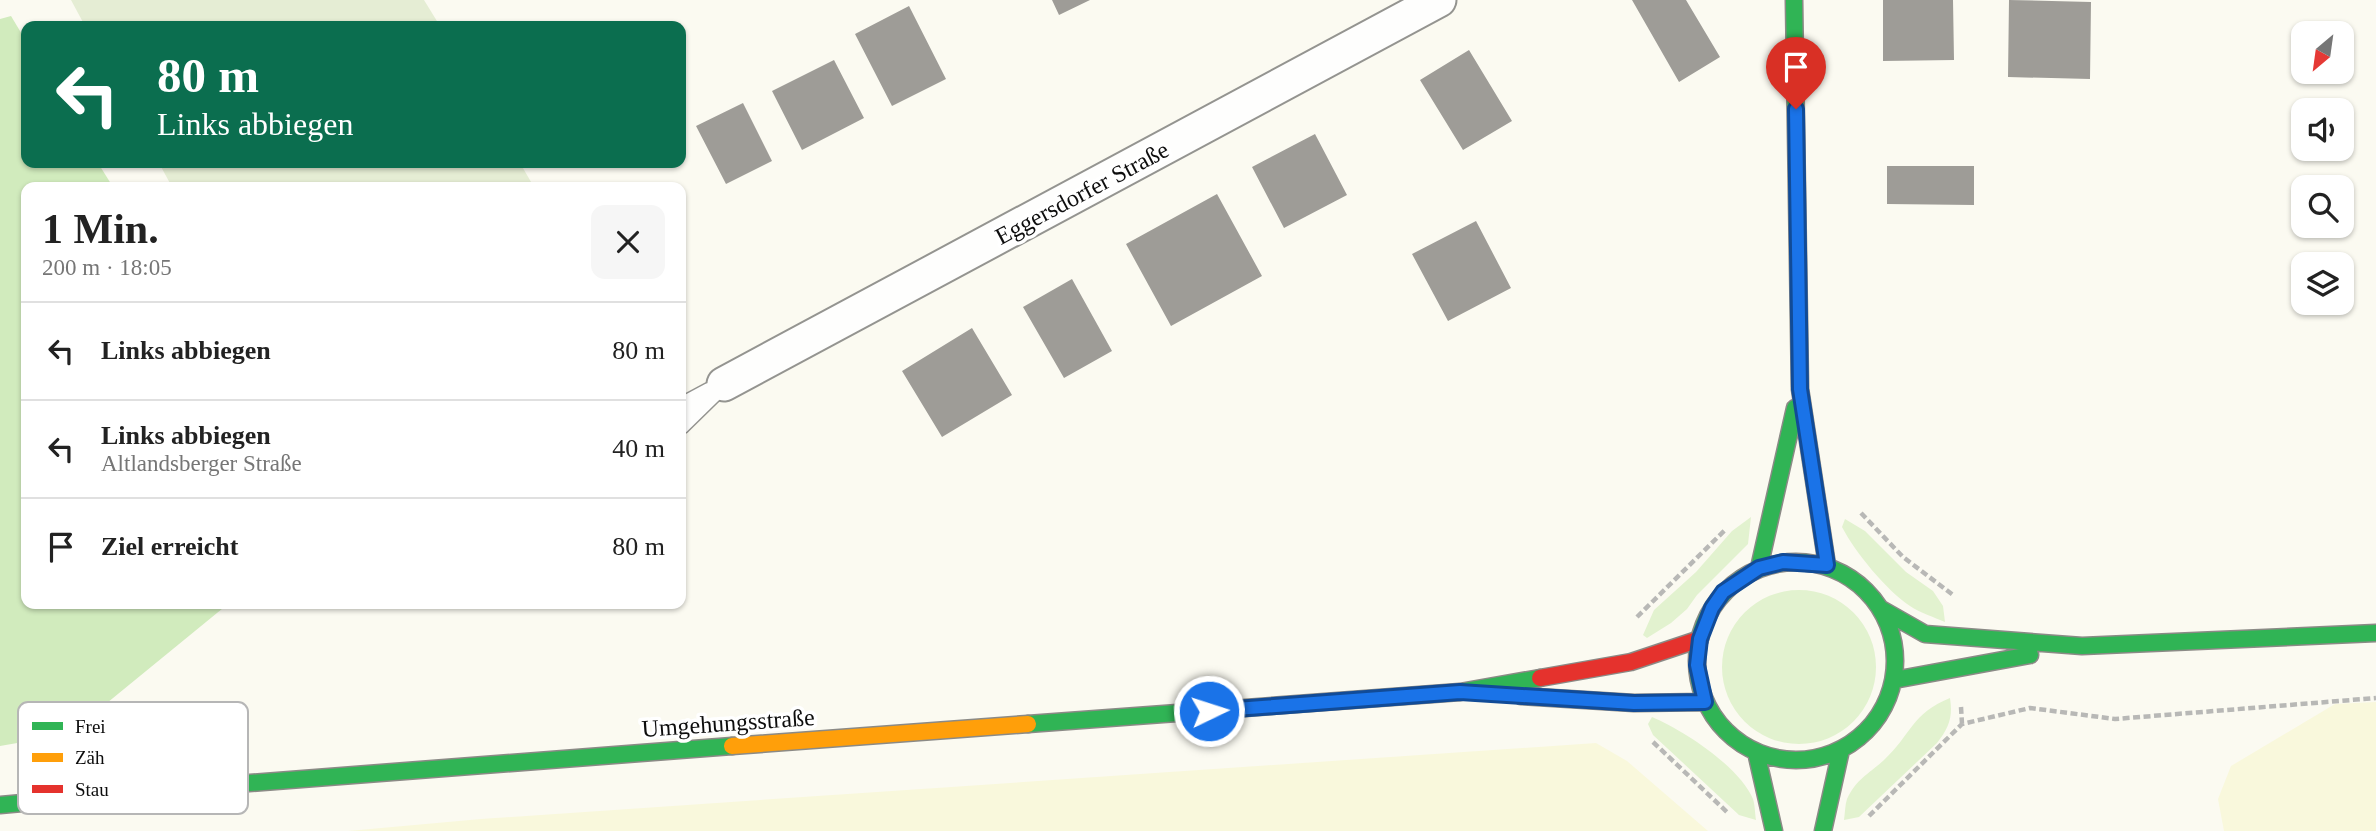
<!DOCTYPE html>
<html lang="de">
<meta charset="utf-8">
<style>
body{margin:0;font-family:Georgia,serif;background:#f6f6f6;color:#222;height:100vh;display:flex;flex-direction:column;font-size:26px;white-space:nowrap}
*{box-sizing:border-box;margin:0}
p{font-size:23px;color:#767676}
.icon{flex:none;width:38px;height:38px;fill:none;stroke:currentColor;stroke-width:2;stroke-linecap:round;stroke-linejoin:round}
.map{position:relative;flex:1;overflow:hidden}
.details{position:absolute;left:21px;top:182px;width:665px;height:427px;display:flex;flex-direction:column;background:#fff;border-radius:14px;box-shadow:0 2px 5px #0004}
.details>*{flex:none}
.guide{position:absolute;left:21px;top:21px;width:665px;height:147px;border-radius:14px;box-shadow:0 2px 5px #0004;background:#0b6e4f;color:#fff;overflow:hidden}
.needle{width:46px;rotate:209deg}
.tools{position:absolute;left:2291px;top:21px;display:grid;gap:14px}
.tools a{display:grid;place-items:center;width:63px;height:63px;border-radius:14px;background:#fff;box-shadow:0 2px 5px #0004;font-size:35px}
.pin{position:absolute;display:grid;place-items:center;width:60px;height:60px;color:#fff;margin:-72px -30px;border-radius:50% 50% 50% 0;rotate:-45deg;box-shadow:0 0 7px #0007}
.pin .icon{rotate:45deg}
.me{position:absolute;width:77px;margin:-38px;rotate:86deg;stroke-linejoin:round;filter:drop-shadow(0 0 5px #0008)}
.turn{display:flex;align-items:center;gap:24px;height:147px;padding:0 21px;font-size:32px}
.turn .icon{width:91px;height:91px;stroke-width:2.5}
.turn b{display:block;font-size:49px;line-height:60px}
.round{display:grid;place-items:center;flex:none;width:74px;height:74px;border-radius:14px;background:#f6f6f6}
.summary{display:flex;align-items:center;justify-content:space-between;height:119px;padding:0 21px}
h1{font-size:42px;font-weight:800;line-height:52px}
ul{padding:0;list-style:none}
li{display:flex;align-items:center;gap:21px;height:98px;padding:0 21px;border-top:2px solid #e0e0e0}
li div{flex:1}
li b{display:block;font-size:26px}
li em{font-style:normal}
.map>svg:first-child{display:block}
</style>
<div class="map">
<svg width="2376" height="831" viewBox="0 0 2376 831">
<rect width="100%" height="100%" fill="#fbfaf1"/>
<path fill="#f9f8dc" d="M2376,702V831H2224L2218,799L2231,766L2335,704Z
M1596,743L1627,761L1708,831H348L481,819Z"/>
<path fill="#e2f2cf" d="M1751,517L1748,544L1697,595L1687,609L1671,623L1647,638L1643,635L1654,610L1696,572L1732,531Z
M1845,519L1865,531L1906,572L1933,591L1943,606L1945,622C1934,617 1920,613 1910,606C1886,590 1855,552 1842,527Z
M1722 667a77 77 0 1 1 154 0a77 77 0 1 1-154 0Z
M1950,698C1953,717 1949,728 1937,743L1859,817L1844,820C1845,813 1845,805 1847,799C1857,778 1869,774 1884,760C1911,735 1912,713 1950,698Z
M1652,717C1683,730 1739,766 1753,799C1755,805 1755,814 1756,820L1739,815L1653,735L1648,724Z"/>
<path fill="#d1ebbd" d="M11,16L26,41V163H98L113,187H26V604H228L69,734L0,746V19Z"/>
<path fill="#e5edd4" d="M71,0H424L440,26H85Z
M159,163H520L534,187H172Z"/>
<path fill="#9e9c97" d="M1052,0H1090L1059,15Z
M1632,0H1686L1720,57L1679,82Z
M1883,0H1953L1954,60L1883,61Z
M2009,0L2091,2L2090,79L2008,77Z
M909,6L946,79L892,106L855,34Z
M1469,50L1512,121L1463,150L1420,80Z
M834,60L864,118L802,150L772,91Z
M743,103L772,161L726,184L696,126Z
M1315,134L1347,195L1284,228L1252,167Z
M1887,166H1974V205L1887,204Z
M1217,194L1262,276L1171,326L1126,244Z
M1476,221L1511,288L1448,321L1412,254Z
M1072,279L1112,351L1064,378L1023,307Z
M972,328L1012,395L942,437L902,371Z"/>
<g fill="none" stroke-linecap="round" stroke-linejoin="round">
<g stroke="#949490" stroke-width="19">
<path id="lane" d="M681,406L709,391
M681,426L724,384"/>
</g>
<g stroke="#949490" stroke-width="37">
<path id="street" d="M724,384L1439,0"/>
</g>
<g stroke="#8b8a86" stroke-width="19">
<path id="fast" d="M1794,0L1800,389L1827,565
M1697 661a99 99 0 1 1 198 0a99 99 0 1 1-198 0Z
M1759,568L1795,408
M1881,609L1925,634L2082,646L2376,633
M1894,680L2030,655
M1521,696L1634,703L1705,702
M1028,724L1460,692L1540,678
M1756,752L1774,831
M0,805L198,787L732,746
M1823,831L1841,750"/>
</g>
<g stroke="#8b8a86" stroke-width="19">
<path id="slow" d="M732,746L1028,724"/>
</g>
<g stroke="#8b8a86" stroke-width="19">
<path id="jam" d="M1540,678L1631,662L1700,639"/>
</g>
<path stroke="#b8b8b6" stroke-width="4.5" stroke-dasharray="7 3.5" stroke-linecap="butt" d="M1861,513L1903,557L1953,595
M1637,617L1725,530
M1961,707L1962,724
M1653,742L1728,813
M1869,816L1962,724L2030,708L2115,719L2376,698"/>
<use href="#lane" stroke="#fefefd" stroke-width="16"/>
<use href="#street" stroke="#fefefd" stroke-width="33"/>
<use href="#fast" stroke="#30b455" stroke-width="16"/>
<use href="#slow" stroke="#ff9f0a" stroke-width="16"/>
<use href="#jam" stroke="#e5322d" stroke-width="16"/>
</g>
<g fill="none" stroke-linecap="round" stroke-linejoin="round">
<g stroke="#114b97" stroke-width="18">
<path id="route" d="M1209,711L1460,692L1634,703L1705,702L1697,665L1700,639L1712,608L1723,592L1759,568L1783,562L1827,565L1800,389L1796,109"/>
</g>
<use href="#route" stroke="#1a73e8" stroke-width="12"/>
</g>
<g text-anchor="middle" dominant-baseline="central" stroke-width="7" stroke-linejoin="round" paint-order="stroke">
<g font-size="24" fill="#0d0d0d" stroke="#fff">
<text transform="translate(1082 193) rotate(-28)">Eggersdorfer Straße</text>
<text transform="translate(728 723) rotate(-4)">Umgehungsstraße</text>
</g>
</g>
<rect x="18" y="702" width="230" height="112" rx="10" fill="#fff" stroke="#b6b6b6" stroke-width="2"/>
<rect x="32" y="722" width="31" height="8" fill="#30b455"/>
<rect x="32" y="753" width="31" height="9" fill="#ff9f0a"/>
<rect x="32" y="785" width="31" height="8" fill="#e5322d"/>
<g font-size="19" fill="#0d0d0d">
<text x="75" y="733">Frei</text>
<text x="75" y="764">Zäh</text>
<text x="75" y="796">Stau</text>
</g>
</svg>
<div class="tools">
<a><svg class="needle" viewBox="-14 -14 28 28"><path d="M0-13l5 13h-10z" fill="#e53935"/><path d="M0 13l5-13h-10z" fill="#767676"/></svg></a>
<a><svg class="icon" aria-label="sound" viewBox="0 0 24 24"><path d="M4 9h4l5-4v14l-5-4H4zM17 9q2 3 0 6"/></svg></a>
<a><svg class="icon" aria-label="search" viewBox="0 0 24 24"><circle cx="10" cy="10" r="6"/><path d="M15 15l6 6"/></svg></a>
<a><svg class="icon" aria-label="layers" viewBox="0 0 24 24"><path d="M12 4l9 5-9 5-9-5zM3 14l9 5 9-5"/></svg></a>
</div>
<div class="pin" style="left:1796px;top:109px;background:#d93025"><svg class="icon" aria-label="arrive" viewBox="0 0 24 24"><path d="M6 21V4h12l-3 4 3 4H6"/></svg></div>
<svg class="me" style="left:1209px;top:711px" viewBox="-20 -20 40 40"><circle r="17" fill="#1a73e8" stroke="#fff" stroke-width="3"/><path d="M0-11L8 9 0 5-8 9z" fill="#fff"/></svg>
<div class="guide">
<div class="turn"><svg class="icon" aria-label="left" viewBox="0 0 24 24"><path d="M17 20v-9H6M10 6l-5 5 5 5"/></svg><div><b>80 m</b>Links abbiegen</div></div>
</div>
<section class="details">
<div class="summary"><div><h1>1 Min.</h1><p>200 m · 18:05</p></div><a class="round"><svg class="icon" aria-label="close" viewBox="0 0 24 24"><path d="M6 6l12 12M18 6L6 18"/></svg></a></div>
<ul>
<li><svg class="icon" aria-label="left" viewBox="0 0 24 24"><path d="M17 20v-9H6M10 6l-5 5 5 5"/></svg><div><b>Links abbiegen</b></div><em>80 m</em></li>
<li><svg class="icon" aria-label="left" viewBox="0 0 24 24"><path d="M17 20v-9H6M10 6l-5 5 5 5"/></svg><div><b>Links abbiegen</b><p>Altlandsberger Straße</p></div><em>40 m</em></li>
<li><svg class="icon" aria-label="arrive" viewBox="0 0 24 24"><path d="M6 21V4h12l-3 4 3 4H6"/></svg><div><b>Ziel erreicht</b></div><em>80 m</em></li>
</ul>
</section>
</div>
